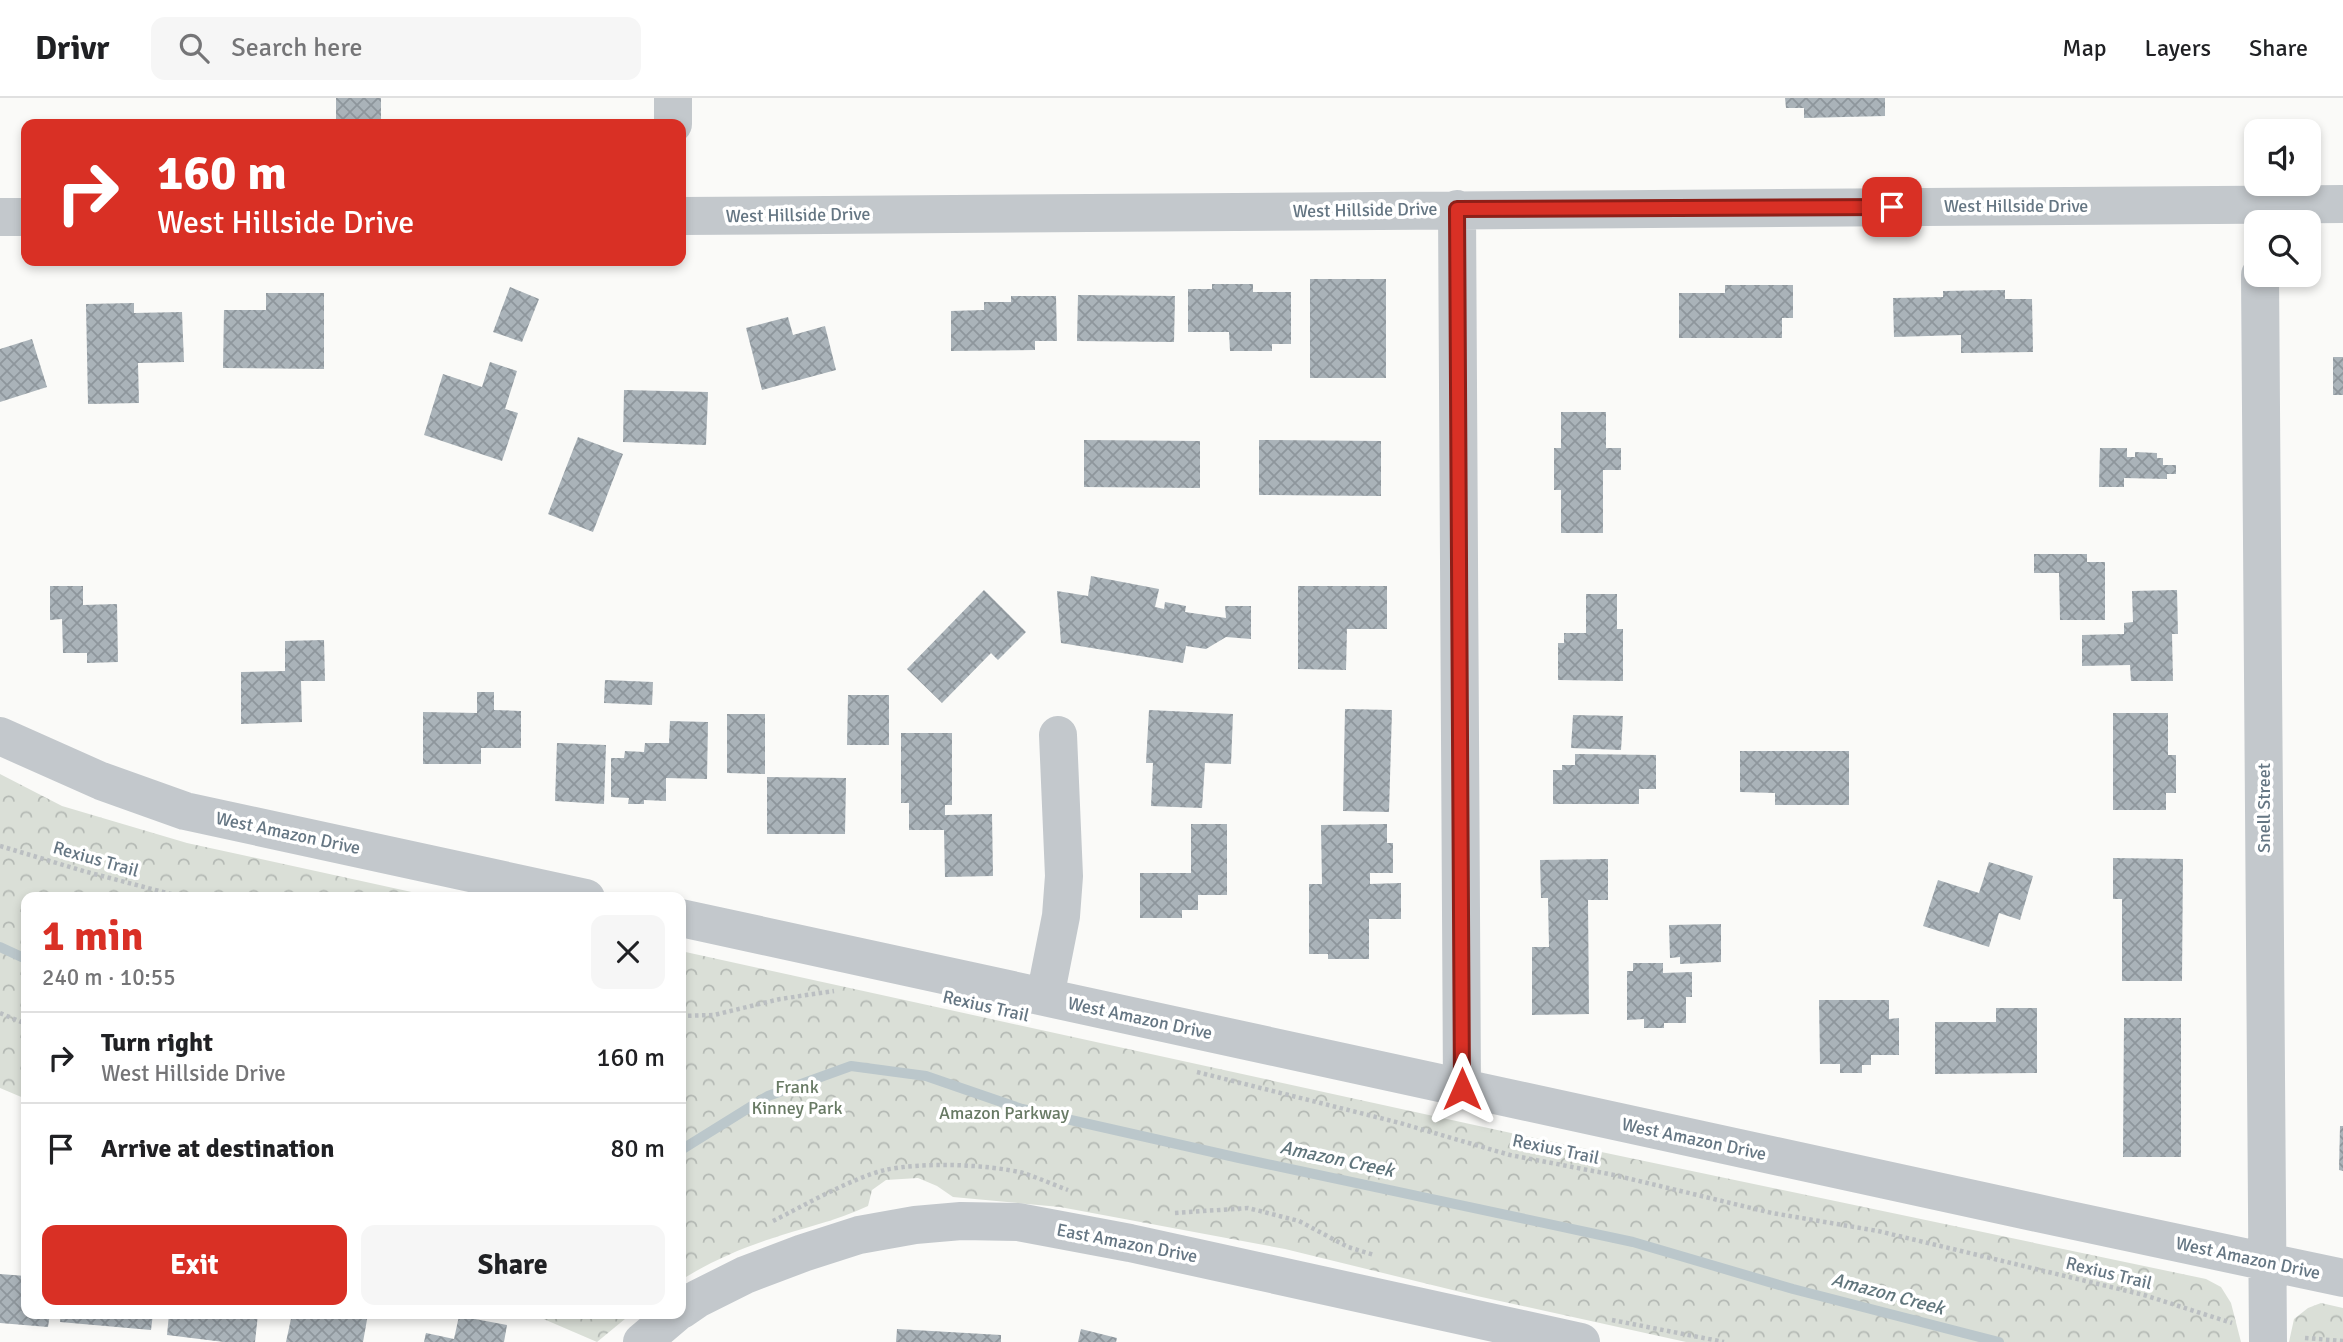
<!DOCTYPE html>
<meta charset="utf-8">
<style>
body{margin:0;font-family:Signika,sans-serif;background:#f6f6f6;color:#202124;height:100vh;display:flex;flex-direction:column;font-size:26px;white-space:nowrap}
*{box-sizing:border-box;margin:0}
p{font-size:23px;color:#757577}
.icon{flex:none;width:38px;height:38px;fill:none;stroke:currentColor;stroke-width:2;stroke-linecap:round;stroke-linejoin:round}
.map{position:relative;flex:1;overflow:hidden}
.drawer{position:absolute;left:21px;top:794px;width:665px;height:427px;display:flex;flex-direction:column;background:#fff;border-radius:14px;box-shadow:0 4px 10px #0003}
.drawer>*{flex:none}
.hud{position:absolute;left:21px;top:21px;width:665px;height:147px;border-radius:14px;box-shadow:0 4px 10px #0003;background:#d93025;color:#fff;overflow:hidden}
.fabs{position:absolute;left:2244px;top:21px;display:grid;gap:14px}
.fabs a{display:grid;place-items:center;width:77px;height:77px;border-radius:14px;background:#fff;box-shadow:0 4px 10px #0003;font-size:35px}
.pin{position:absolute;display:grid;place-items:center;width:60px;height:60px;color:#fff;margin:-30px;border-radius:14px;box-shadow:0 4px 10px #0006}
.me{position:absolute;width:77px;margin:-38px;rotate:0deg;stroke-linejoin:round;filter:drop-shadow(0 0 5px #0008)}
.turn{display:flex;align-items:center;gap:24px;height:147px;padding:0 21px;font-size:32px}
.turn .icon{width:91px;height:91px;stroke-width:2.5}
.turn b{display:block;font-size:49px;line-height:60px}
.round{display:grid;place-items:center;flex:none;width:74px;height:74px;border-radius:14px;background:#f6f6f6}
.overview{display:flex;align-items:center;justify-content:space-between;height:119px;padding:0 21px}
h1{font-size:42px;font-weight:700;line-height:52px;color:#d93025}
.primary-button{display:flex;gap:14px;margin-top:auto;padding:14px 21px}
.primary-button a{flex:1;height:80px;border-radius:14px;background:#d93025;color:#fff;font-size:28px;font-weight:700;line-height:80px;text-align:center}
.primary-button a+a{background:#f6f6f6;color:#202124}
ul{padding:0;list-style:none}
li{display:flex;align-items:center;gap:21px;height:91px;padding:0 21px;border-top:2px solid #e0e0e0}
li div{flex:1}
li b{display:block;font-size:26px}
li em{font-style:normal}
header{display:flex;align-items:center;gap:42px;box-sizing:border-box;height:98px;padding:0 35px;background:#fff;border-bottom:2px solid #e0e0e0}
header strong{font-size:33px}
nav{display:flex;gap:38px;margin-inline-start:auto;font-size:24px}
.search{width:490px;height:63px;background:#f6f6f6;display:flex;align-items:center;gap:18px;box-sizing:border-box;padding:0 24px;border-radius:14px;color:#757577;font-size:26px}
.map>svg:first-child{display:block}
</style>
<header>
<strong>Drivr</strong>
<div class="search"><svg class="icon" aria-label="search" viewBox="0 0 24 24"><circle cx="10" cy="10" r="6"/><path d="M15 15l6 6"/></svg>Search here</div>
<nav><a>Map</a><a>Layers</a><a>Share</a></nav>
</header>
<div class="map">
<svg width="2343" height="1244" viewBox="0 0 2343 1244">
<defs>
<pattern id="park-crowns" width="20" height="18" patternUnits="userSpaceOnUse" patternTransform="scale(1.75)"><rect width="20" height="18" fill="#dadfd7"/><path d="M2 6a3 3 0 1 1 6 0M12 15a3 3 0 1 1 6 0" fill="none" stroke="#b4b9b4"/></pattern>
<pattern id="building-cross-hatch" width="8" height="8" patternUnits="userSpaceOnUse" patternTransform="scale(1.75)"><rect width="8" height="8" fill="#aab3b9"/><path d="M0 0l8 8M0 8l8-8" fill="none" stroke="#8e969c"/></pattern>
</defs>
<rect width="100%" height="100%" fill="#fafaf8"/>
<path fill="url(#park-crowns)" d="M0,676L62,708L187,745L439,800H26V1001L0,990Z
M681,853L1511,1035L2206,1181L2221,1189L2231,1205L2241,1244H1686L1477,1198L1285,1151L1060,1109L953,1099L937,1088L918,1080L886,1082L872,1092L868,1108C836,1123 802,1130 770,1141C739,1151 708,1165 681,1182Z
M2321,1205L2343,1210V1244H2289L2294,1221L2308,1210Z
M532,1216H631L597,1244Z"/>
<g fill="none" stroke-linecap="round" stroke-linejoin="round">
<path stroke="#bbc7cb" stroke-width="10" d="M0,849L26,861
M681,1052L768,998L851,968L926,978L1022,1011L1239,1060L1633,1144L1793,1191L1999,1244"/>
</g>
<path fill="url(#building-cross-hatch)" d="M336,0H381V26H336Z
M1785,0H1885V18L1804,20V10H1786Z
M1310,181H1386V280H1310Z
M1212,186H1253V194H1291V246H1272V253H1230L1229,234H1188V191H1212Z
M1725,187H1793V220H1782V240H1679V195H1725Z
M510,189L539,201L522,244L493,234Z
M2005,192V201H2032L2033,254L1961,255V237L1894,239L1893,200L1943,199V193Z
M266,195H324V271L223,270L224,212H266Z
M1078,197L1175,198L1174,244L1077,243Z
M1011,198H1056L1057,243H1035V252L951,253V213L984,212V204H1011Z
M134,205V215L182,214L184,264L138,265L139,305L88,306L86,206Z
M788,219L793,237L825,228L836,272L762,292L746,230Z
M32,241L47,289L0,304V251Z
M2333,259H2343V297H2333Z
M490,264L517,273L505,311L518,315L502,363L424,337L443,276L482,289Z
M624,292L708,294L706,347L623,344Z
M1561,314H1606V350H1621V372H1603V435H1561V392H1554V350H1561Z
M578,339L623,356L593,434L548,416Z
M1084,342L1200,343V390L1084,389Z
M1259,342L1381,343V398L1259,397Z
M2100,350H2127V359H2135V354L2157,355V360H2163V367H2176V376H2167V381L2124,380V389H2099Z
M2034,456H2087V464H2105V522H2060L2059,475H2034Z
M1091,478L1159,491L1155,509L1164,511L1165,504L1186,508L1185,514L1226,520L1225,508H1251V541L1226,539L1206,551L1186,548L1183,565L1061,545L1057,493L1088,498Z
M50,488H83V507L117,506L118,564L87,565V555H63L62,521L50,522Z
M1298,488H1387V531H1347L1346,572L1298,571Z
M984,492L1026,534L998,562L991,555L942,605L907,571Z
M2177,492L2178,536H2172L2173,583H2131L2130,567L2082,568V537L2124,536V525L2133,524L2132,493Z
M1586,496H1617V531H1623V583L1558,582V545H1564V535H1586Z
M324,542L325,583H301L302,624L241,626V574L285,573V543Z
M605,582L653,584L652,607L604,605Z
M477,594H494V612L521,613V650H481V666H423V614L477,615Z
M848,597H889V647H847Z
M1345,611L1392,612L1389,714L1343,713Z
M1149,612L1233,616L1231,666L1205,665L1202,710L1151,708L1153,665H1146Z
M2113,615H2168V657H2176V695H2166V712H2113Z
M727,616H765V676L727,675Z
M1573,617L1623,618L1621,652L1571,650Z
M670,623L708,624L707,681L666,680V703L644,702V706H628L629,700L611,699V660H624L625,653L644,654L645,645H669Z
M901,635H952V707H945V717L992,716L993,778L945,779L944,732H909V705H901Z
M557,645L606,647L604,706L555,703Z
M1740,653H1849V707H1775V695L1740,694Z
M1575,656L1656,657V691H1639V706H1553V672H1562V667H1575Z
M767,679L846,680L845,736H767Z
M1191,726H1227V797H1198V812H1182V820H1140V775H1191Z
M1387,726V745H1393V775H1370V786L1401,785V821H1369V861H1328V856H1309V786H1322L1321,727Z
M2113,760L2183,761L2182,883H2122V801H2113Z
M1608,761V802H1588L1589,916L1532,917V849H1549L1548,800H1541L1540,762Z
M1989,764L2033,778L2020,822L1999,815L1989,849L1923,828L1938,782L1979,795Z
M1721,826V864L1680,866V859L1670,860L1669,827Z
M1633,865H1663V875L1692,874V899H1686V925H1664V930H1644V921L1627,922V873H1633Z
M1819,902H1889V921L1899,920V957H1871V967H1862V975H1840V966H1820Z
M1996,910H2037V975L1935,976V924H1996Z
M2124,920H2181V1059H2123Z
M2340,1028H2343V1073L2339,1072Z
M0,1176L26,1178V1216H50L48,1229L0,1225Z
M61,1216H153L151,1232L60,1224Z
M169,1216H258L255,1244H224L167,1237Z
M292,1216H368L363,1244H286Z
M459,1218L507,1227L504,1244H424L426,1235L454,1241Z
M897,1231L1001,1237V1244H896Z
M1081,1231L1117,1240L1116,1244H1078Z"/>
<g fill="none" stroke-linecap="round" stroke-linejoin="round">
<path stroke="#bbbfc2" stroke-width="4.5" stroke-dasharray="3.5 3.5" stroke-linecap="butt" d="M0,748L87,774L186,800
M0,915L26,926
M681,918L714,917L780,901L834,893
M1197,974L1400,1025L1510,1057L1614,1077L1772,1115L1878,1133L2144,1197L2232,1225
M1175,1115L1248,1110L1299,1123L1348,1149L1374,1157
M773,1123C805,1107 852,1080 885,1072C921,1064 987,1066 1023,1075C1039,1080 1054,1087 1068,1092
M1612,1222L1724,1244
M2305,1240L2343,1243"/>
<path stroke="#c3c8cc" stroke-width="38" d="M673,26V0
M1457,111L1462,991
M681,118L2343,106
M0,119H26
M2260,177L2268,1244
M0,638L101,683L185,713L586,800
M681,820L2056,1119L2343,1180
M1045,899L1061,818L1064,778L1058,637
M681,1212L697,1201L745,1177L803,1155L859,1137L915,1127L961,1123L1018,1124L1130,1145L1581,1244
M642,1244L675,1216"/>
</g>
<g fill="none" stroke-linecap="round" stroke-linejoin="round">
<g stroke="#8d1f18" stroke-width="18">
<path id="route" d="M1462,991L1457,111L1892,109"/>
</g>
<use href="#route" stroke="#d93025" stroke-width="12"/>
</g>
<g text-anchor="middle" dominant-baseline="central" stroke-width="7" stroke-linejoin="round" paint-order="stroke">
<g font-size="18" fill="#657683" stroke="#fff">
<text x="2016" y="108">West Hillside Drive</text>
<text transform="translate(1365 112) rotate(-1)">West Hillside Drive</text>
<text transform="translate(798 117) rotate(-1)">West Hillside Drive</text>
<text transform="translate(2264 710) rotate(-90)">Snell Street</text>
<text transform="translate(288 735) rotate(12)">West Amazon Drive</text>
<text transform="translate(96 761) rotate(16)">Rexius Trail</text>
<text transform="translate(986 908) rotate(13)">Rexius Trail</text>
<text transform="translate(1140 920) rotate(12)">West Amazon Drive</text>
<text transform="translate(1694 1041) rotate(12)">West Amazon Drive</text>
<text transform="translate(1556 1051) rotate(12)">Rexius Trail</text>
<text transform="translate(1127 1145) rotate(11)">East Amazon Drive</text>
<text transform="translate(2248 1160) rotate(12)">West Amazon Drive</text>
<text transform="translate(2109 1175) rotate(14)">Rexius Trail</text>
</g>
<g font-size="18" fill="#687a64" stroke="#fff">
<text x="797" y="989">Frank<tspan x="797" dy="21">Kinney Park</tspan></text>
<text x="1004" y="1015">Amazon Parkway</text>
</g>
<g font-size="19" font-style="italic" fill="#60757c" stroke="#fff">
<text transform="translate(1337 1061) rotate(12)">Amazon Creek</text>
<text transform="translate(1888 1196) rotate(15)">Amazon Creek</text>
</g>
</g>
</svg>
<div class="fabs">
<a><svg class="icon" aria-label="sound" viewBox="0 0 24 24"><path d="M4 9h4l5-4v14l-5-4H4zM17 9q2 3 0 6"/></svg></a>
<a><svg class="icon" aria-label="search" viewBox="0 0 24 24"><circle cx="10" cy="10" r="6"/><path d="M15 15l6 6"/></svg></a>
</div>
<div class="pin" style="left:1892px;top:109px;background:#d93025"><svg class="icon" aria-label="arrive" viewBox="0 0 24 24"><path d="M6 21V4h12l-3 4 3 4H6"/></svg></div>
<svg class="me" style="left:1462px;top:991px" viewBox="-20 -20 40 40"><path d="M0-17L14 15 0 8-14 15z" fill="#d93025" stroke="#fff" stroke-width="4"/></svg>
<div class="hud">
<div class="turn"><svg class="icon" aria-label="right" viewBox="0 0 24 24"><path d="M7 20v-9h11M14 6l5 5-5 5"/></svg><div><b>160 m</b>West Hillside Drive</div></div>
</div>
<section class="drawer">
<div class="overview"><div><h1>1 min</h1><p>240 m · 10:55</p></div><a class="round"><svg class="icon" aria-label="close" viewBox="0 0 24 24"><path d="M6 6l12 12M18 6L6 18"/></svg></a></div>
<ul>
<li><svg class="icon" aria-label="right" viewBox="0 0 24 24"><path d="M7 20v-9h11M14 6l5 5-5 5"/></svg><div><b>Turn right</b><p>West Hillside Drive</p></div><em>160 m</em></li>
<li><svg class="icon" aria-label="arrive" viewBox="0 0 24 24"><path d="M6 21V4h12l-3 4 3 4H6"/></svg><div><b>Arrive at destination</b></div><em>80 m</em></li>
</ul>
<div class="primary-button"><a>Exit</a><a>Share</a></div>
</section>
</div>
